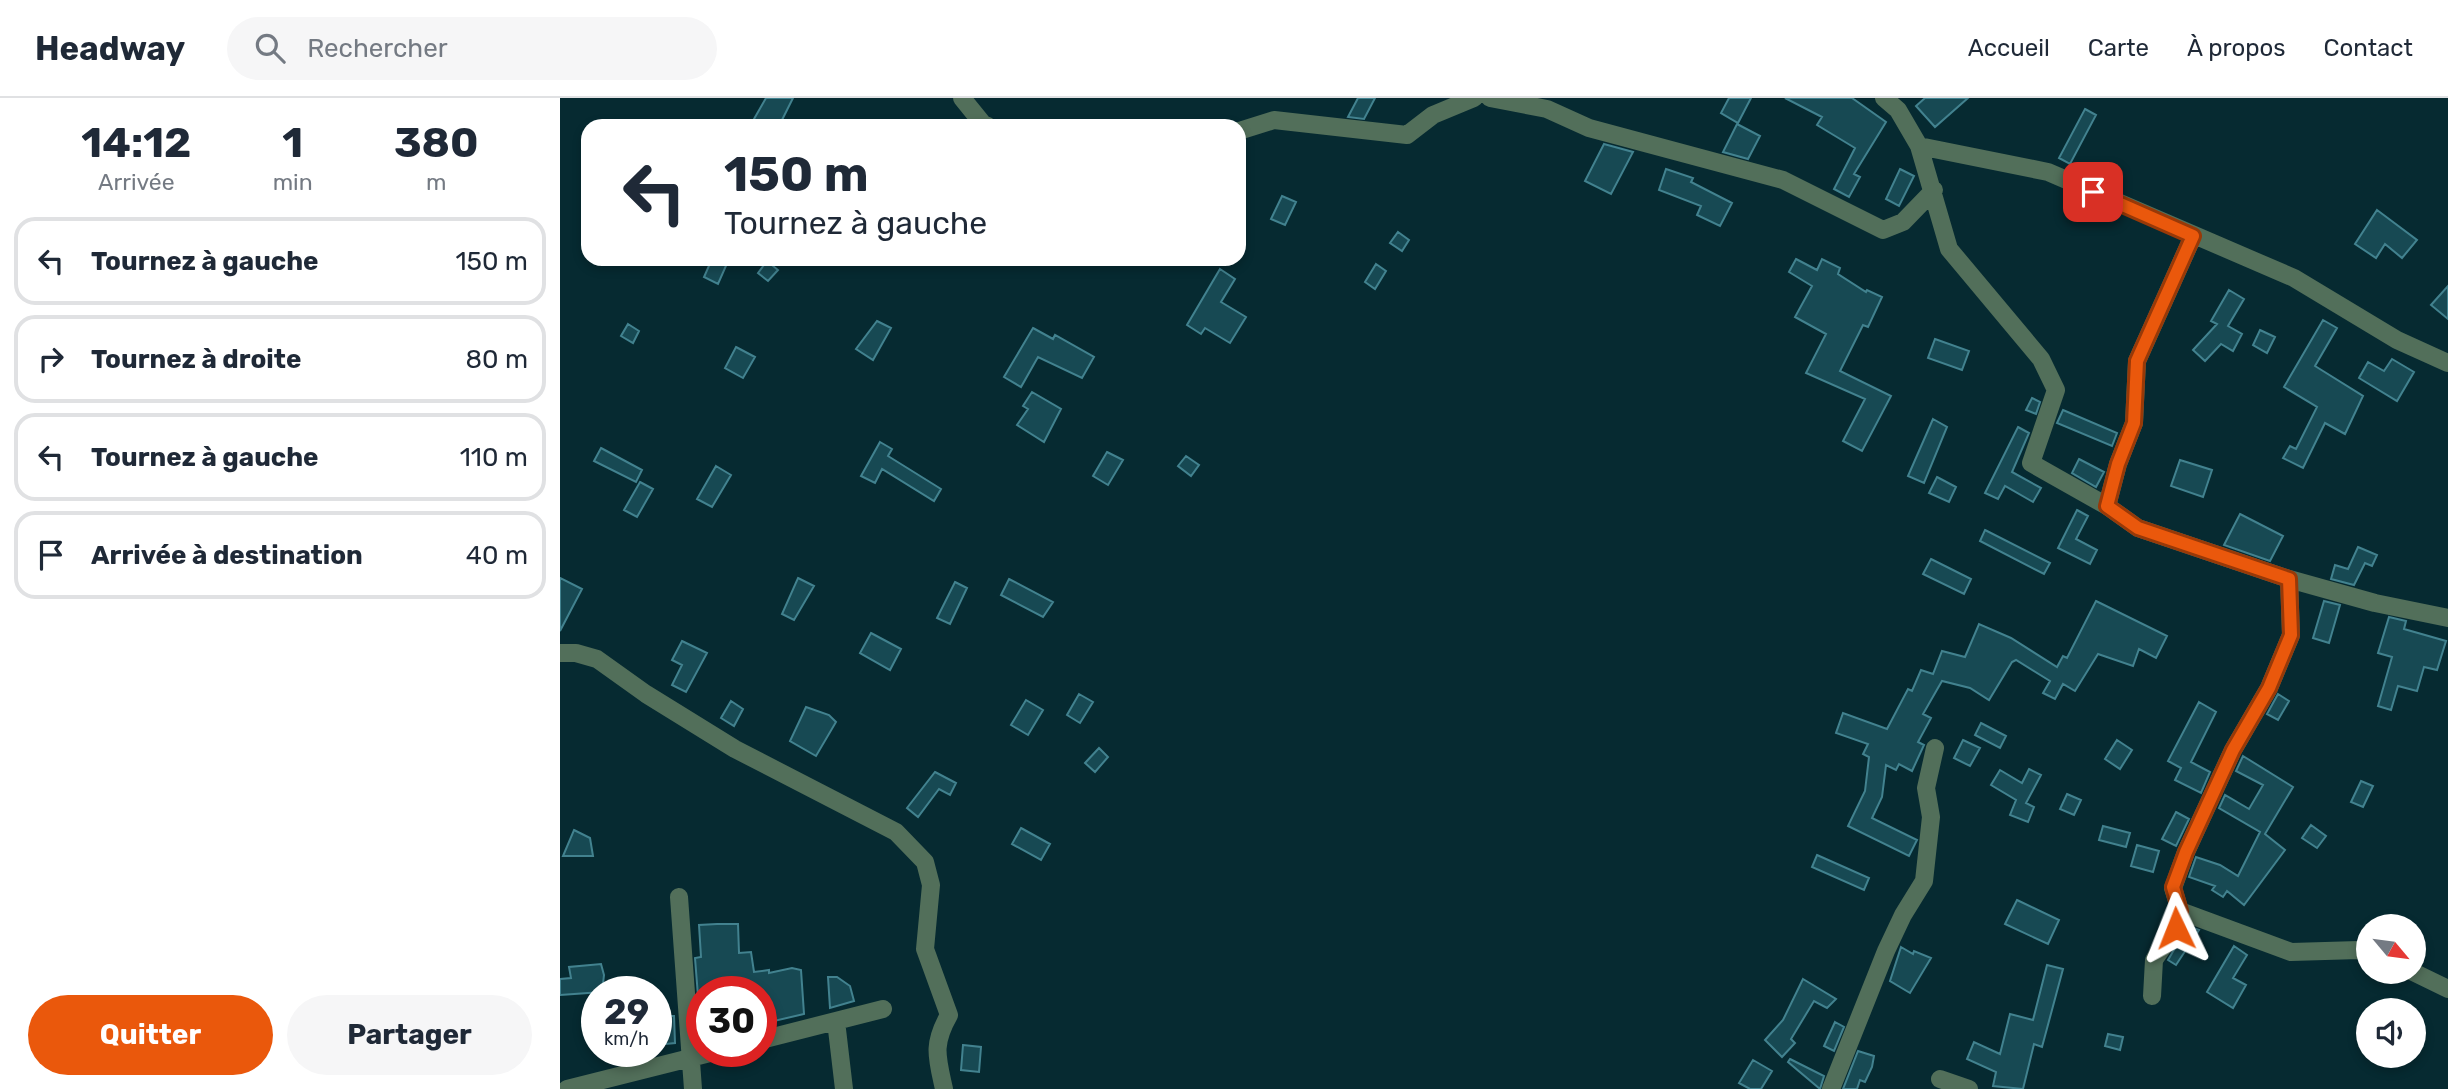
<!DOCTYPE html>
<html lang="fr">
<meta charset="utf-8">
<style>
body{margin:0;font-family:Rubik,sans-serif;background:#f6f6f7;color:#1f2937;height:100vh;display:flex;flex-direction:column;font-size:26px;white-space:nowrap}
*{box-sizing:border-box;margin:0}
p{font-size:23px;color:#747a83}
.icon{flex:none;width:38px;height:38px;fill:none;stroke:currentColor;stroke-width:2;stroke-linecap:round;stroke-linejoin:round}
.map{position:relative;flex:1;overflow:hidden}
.drawer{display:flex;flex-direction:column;background:#fff;width:560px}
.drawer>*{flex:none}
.hud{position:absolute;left:21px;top:21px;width:665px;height:147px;border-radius:21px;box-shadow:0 4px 10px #0003;background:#fff;color:#1f2937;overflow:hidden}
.needle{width:46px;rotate:119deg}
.fabs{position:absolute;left:1796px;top:816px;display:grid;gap:14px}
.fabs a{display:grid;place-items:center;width:70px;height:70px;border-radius:50%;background:#fff;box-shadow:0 4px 10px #0003;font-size:35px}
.speed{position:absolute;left:21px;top:878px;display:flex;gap:14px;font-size:35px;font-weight:700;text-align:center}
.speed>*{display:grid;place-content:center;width:91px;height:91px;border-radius:50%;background:#fff;box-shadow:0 4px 10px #0003;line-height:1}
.speed small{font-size:18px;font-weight:400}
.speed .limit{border:10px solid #d22;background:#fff;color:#111}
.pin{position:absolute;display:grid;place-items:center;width:60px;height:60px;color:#fff;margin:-30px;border-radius:14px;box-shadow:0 4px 10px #0006}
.me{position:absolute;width:77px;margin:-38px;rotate:358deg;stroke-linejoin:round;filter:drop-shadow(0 0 5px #0008)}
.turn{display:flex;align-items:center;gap:24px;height:147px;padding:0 28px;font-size:32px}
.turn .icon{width:91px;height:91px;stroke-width:2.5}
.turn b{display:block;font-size:49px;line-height:60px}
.eta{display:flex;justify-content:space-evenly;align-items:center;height:119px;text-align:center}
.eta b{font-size:42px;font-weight:700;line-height:49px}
.primary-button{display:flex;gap:14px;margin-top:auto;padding:14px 28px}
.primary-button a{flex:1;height:80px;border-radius:42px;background:#ea580c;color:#fff;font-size:28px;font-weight:700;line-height:80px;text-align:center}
.primary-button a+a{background:#f6f6f7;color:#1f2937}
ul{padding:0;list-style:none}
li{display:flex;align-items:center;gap:21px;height:88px;margin:0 14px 10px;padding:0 14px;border:4px solid #e0e1e3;border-radius:21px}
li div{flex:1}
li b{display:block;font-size:26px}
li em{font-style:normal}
header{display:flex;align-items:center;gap:42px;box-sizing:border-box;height:98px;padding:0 35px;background:#fff;border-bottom:2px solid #e0e1e3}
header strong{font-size:33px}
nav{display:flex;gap:38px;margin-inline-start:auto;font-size:24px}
.search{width:490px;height:63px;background:#f6f6f7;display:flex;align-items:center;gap:18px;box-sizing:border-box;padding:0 24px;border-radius:38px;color:#747a83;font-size:26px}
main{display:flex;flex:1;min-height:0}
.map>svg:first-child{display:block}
</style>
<header>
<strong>Headway</strong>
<div class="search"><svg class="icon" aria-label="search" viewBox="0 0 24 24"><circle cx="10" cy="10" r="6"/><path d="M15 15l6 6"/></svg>Rechercher</div>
<nav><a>Accueil</a><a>Carte</a><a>À propos</a><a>Contact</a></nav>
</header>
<main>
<section class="drawer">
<div class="eta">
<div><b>14:12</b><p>Arrivée</p></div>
<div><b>1</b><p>min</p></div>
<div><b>380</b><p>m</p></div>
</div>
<ul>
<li><svg class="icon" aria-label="left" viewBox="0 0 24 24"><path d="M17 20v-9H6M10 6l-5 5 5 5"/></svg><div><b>Tournez à gauche</b></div><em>150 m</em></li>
<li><svg class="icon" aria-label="right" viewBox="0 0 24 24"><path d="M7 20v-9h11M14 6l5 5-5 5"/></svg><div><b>Tournez à droite</b></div><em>80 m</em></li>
<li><svg class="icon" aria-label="left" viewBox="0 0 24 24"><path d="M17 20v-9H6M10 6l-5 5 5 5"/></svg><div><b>Tournez à gauche</b></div><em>110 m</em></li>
<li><svg class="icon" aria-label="arrive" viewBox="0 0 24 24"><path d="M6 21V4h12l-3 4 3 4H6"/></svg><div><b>Arrivée à destination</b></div><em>40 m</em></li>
</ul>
<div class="primary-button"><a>Quitter</a><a>Partager</a></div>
</section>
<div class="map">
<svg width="1888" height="991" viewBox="0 0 1888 991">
<rect width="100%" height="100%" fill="#062a31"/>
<path fill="#174953" stroke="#42828f" stroke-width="2" d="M206,0H233L219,28H190Z
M798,0H815L804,21L788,19Z
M1169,0H1191L1178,25L1161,15Z
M1225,0H1292L1326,24L1294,76L1300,79L1289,99L1274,91L1295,50L1257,27L1262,19Z
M1365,0H1408L1375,29L1356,8Z
M1525,11L1536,17L1510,66L1499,60Z
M1177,26L1200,38L1188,61L1163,54Z
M1044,46L1073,54L1051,96L1025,83Z
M1106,71L1133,80L1131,84L1172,105L1160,128L1137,117L1141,108L1099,92Z
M1340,71L1354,78L1339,108L1326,101Z
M722,98L736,104L725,127L711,121Z
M1817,112L1857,142L1842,160L1825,146L1816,160L1795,146Z
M838,134L849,142L842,153L830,145Z
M152,161H169L158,186L144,179Z
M1236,161L1257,172L1262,161L1280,170L1278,176L1306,194L1307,192L1322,199L1308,229L1303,227L1280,273L1331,298L1302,353L1283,343L1305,301L1246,275L1266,236L1235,219L1252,188L1229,174Z
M207,163L218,172L208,183L198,175Z
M816,166L826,173L815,191L805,184Z
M660,171L675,181L661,204L686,219L670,245L645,230L641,236L627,227Z
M1888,188V221L1871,207Z
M1669,192L1684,201L1668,228L1682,236L1673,253L1661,246L1645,263L1633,252L1657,226L1651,223Z
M1763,222L1777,230L1755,268L1803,298L1785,336L1765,325L1743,370L1723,360L1730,348L1736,351L1757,309L1724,289Z
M317,223L331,230L313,262L296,251Z
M68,226L79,233L73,245L61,238Z
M473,230L493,241L495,237L534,259L522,280L478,259L461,289L444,279Z
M1700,232L1715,239L1707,255L1693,247Z
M1375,241L1409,253L1402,272L1368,260Z
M176,249L195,259L183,280L165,270Z
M1832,261L1854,274L1837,303L1799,280L1808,264L1824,273Z
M472,294L501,311L484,344L457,327L468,311L463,308Z
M1472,300L1480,304L1476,316L1466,312Z
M1503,312L1557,335L1552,348L1497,325Z
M1373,321L1387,329L1364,385L1348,378Z
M1458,329L1469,335L1452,374L1481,390L1473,404L1445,388L1438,401L1425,395Z
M320,344L332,351L328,358L381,391L374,403L322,371L315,385L301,378Z
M41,350L82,372L76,384L34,363Z
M547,354L563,362L548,387L533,378Z
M626,358L639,367L631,378L618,368Z
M1519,361L1544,374L1536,389L1512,375Z
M1620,362L1652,372L1643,399L1611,388Z
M156,368L171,377L152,409L137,401Z
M1377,379L1396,389L1389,404L1369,395Z
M80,384L93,391L77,419L64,412Z
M1517,412L1528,418L1516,441L1537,452L1530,466L1498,450Z
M1680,416L1723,438L1710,463L1664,447Z
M1425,432L1490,465L1484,476L1420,443Z
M1798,449L1817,457L1812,468L1805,465L1794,487L1771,481L1775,467L1788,471Z
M1371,461L1411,481L1404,496L1363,476Z
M0,480L22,491L0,533Z
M238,480L254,488L234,522L222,516Z
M449,481L493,504L483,519L441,497Z
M395,484L407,490L390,526L377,520Z
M1536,503L1607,538L1596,560L1579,551L1573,568L1538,556L1515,593L1503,586L1495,601L1483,595L1490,583L1456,562L1452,564L1429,602L1410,590L1382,583L1363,616L1371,620L1358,644L1364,647L1352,673L1339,666L1336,672L1326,667L1322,699L1312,720L1357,742L1349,758L1288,728L1305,693L1309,659L1303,656L1308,646L1276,635L1283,615L1327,631L1348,591L1352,593L1361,572L1373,576L1382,553L1405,559L1419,526L1451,540L1497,569L1503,558L1507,560Z
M1764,503L1780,507L1769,545L1753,540Z
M1829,519L1846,523L1844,531L1886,543L1877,572L1864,569L1857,593L1838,588L1831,612L1818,608L1832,559L1818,555Z
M311,535L341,551L330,572L300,555Z
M122,543L147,555L126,594L112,587L122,567L112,562Z
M519,596L533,604L520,625L507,617Z
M1718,596L1729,603L1718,622L1707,616Z
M466,602L483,612L468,637L451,627Z
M171,603L183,611L174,628L161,620Z
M1639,604L1656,614L1631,664L1650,674L1641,695L1615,682L1621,670L1608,663Z
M246,609L269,617L276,624L256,658L230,643Z
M1421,625L1446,638L1440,650L1415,637Z
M1403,642L1420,650L1410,668L1394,660Z
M1557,642L1572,652L1560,671L1545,661Z
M539,650L548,659L535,674L525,665Z
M1683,658L1733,689L1705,736L1725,752L1684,807L1667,793L1663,799L1652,792L1655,788L1629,779L1636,759L1660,767L1678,778L1700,734L1659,710L1665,697L1689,711L1703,687L1676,673Z
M1469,671L1481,677L1466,705L1474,709L1468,724L1450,717L1456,702L1431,687L1440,672L1462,685Z
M375,674L396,685L390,697L379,691L358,719L347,710Z
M1801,683L1813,688L1803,709L1791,704Z
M1507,696L1521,702L1514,717L1500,711Z
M1616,714L1629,721L1616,748L1602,741Z
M1751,727L1766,738L1757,750L1742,740Z
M1543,728L1570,735L1566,749L1539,742Z
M461,730L490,746L481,762L452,746Z
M14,732L30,740L33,758H3Z
M1577,747L1599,753L1593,774L1571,768Z
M1257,757L1309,780L1304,792L1252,769Z
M1457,802L1499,822L1488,846L1445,826Z
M157,826H178L179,855L191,854L194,874L209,872V875L232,870L241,872L244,916L201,926V894H178L177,887L142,894L138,898L135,860L141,859L139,827Z
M1628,828L1639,832L1616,867L1608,862Z
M1674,848L1687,857L1673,880L1686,887L1673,910L1647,894Z
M1341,849L1353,856L1354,853L1371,860L1350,895L1330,883Z
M41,866L44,877L42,894L0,897V881L11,880L9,869Z
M1487,867L1503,871L1482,949L1474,946L1463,991L1433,988L1436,974L1407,961L1414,944L1440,956L1450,916L1473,922Z
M268,879H277L290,888L294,903L270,910Z
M1243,881L1276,901L1267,910L1254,903L1231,941L1235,945L1222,959L1205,942L1223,922Z
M96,918H114L115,945L96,947Z
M1275,924L1284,929L1274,953L1264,948Z
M1548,936L1563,939L1560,952L1545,948Z
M403,947L421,949L419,974L401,972Z
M1298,953L1314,958L1312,969L1305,984L1300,982L1297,991H1283Z
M1230,961L1264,978L1260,991L1228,964Z
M1193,962L1212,973L1201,991H1190L1179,985Z"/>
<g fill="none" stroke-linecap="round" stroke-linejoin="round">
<path stroke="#526f5a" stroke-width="18" d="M402,0L423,26L428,28
M930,0L987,11L1029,30L1223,82L1323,132L1343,124L1374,92
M1324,0L1338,12L1359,48L1389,151L1481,261L1496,292L1471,365L1547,408
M679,33L714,22L847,37L873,17L914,0
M1359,48L1488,74L1734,180L1837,242L1888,265
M1633,138L1577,263L1574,325L1558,366L1547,408L1578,430L1729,481L1815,505L1888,520
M0,555H16L37,561L86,596L175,651L336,734L365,764L371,787L365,851L389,917C372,947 377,959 384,991
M119,799L133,991
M1620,813L1731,854L1799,852L1808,855
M1851,873L1888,891
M1592,898L1594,862L1616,830L1620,813L1613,790L1626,754L1673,652L1709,590L1731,537L1729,481
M276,923L284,991
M201,942L323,911
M1380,981L1409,991
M7,991L154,954
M1271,991L1326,853L1343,817L1364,783L1371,719L1366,690L1375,650"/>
</g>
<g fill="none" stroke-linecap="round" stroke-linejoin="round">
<g stroke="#983908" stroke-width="18">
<path id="route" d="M1533,94L1633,138L1577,263L1574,325L1558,366L1547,408L1578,430L1729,481L1731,537L1709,590L1673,652L1626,754L1613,789L1620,813L1616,830"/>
</g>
<use href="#route" stroke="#ea580c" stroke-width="12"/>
</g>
</svg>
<div class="fabs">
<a><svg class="needle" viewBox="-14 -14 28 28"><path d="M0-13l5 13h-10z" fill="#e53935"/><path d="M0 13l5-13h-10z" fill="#747a83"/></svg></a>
<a><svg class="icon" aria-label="sound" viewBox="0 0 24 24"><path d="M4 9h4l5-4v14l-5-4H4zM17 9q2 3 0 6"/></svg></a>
</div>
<div class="speed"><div>29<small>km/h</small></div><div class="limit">30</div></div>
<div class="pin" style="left:1533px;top:94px;background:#d93025"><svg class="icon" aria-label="arrive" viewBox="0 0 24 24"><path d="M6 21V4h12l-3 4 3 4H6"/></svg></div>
<svg class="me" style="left:1616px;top:830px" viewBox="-20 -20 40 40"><path d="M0-17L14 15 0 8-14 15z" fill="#ea580c" stroke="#fff" stroke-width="4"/></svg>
<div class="hud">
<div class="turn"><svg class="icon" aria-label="left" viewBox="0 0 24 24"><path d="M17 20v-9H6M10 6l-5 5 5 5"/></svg><div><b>150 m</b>Tournez à gauche</div></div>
</div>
</div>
</main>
